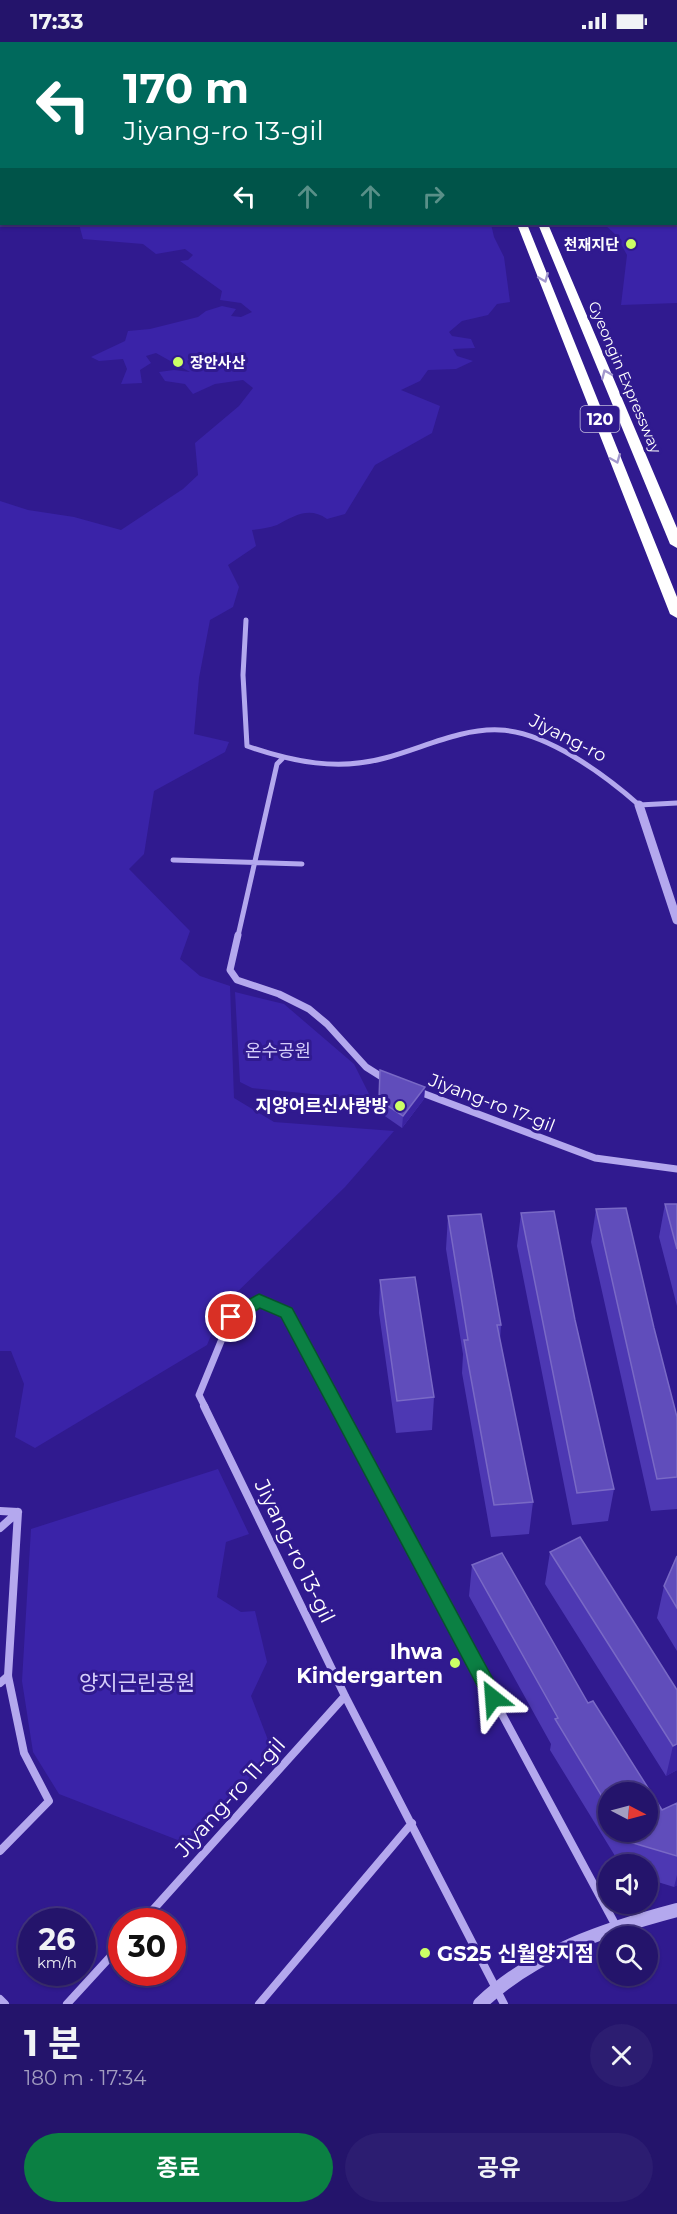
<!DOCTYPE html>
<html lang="ko">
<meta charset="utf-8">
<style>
body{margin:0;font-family:Montserrat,"Noto Sans KR",sans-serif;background:#2c1d71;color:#f1f3f6;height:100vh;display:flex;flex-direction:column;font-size:22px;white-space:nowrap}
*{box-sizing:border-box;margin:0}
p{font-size:20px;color:#a39ec1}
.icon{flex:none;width:33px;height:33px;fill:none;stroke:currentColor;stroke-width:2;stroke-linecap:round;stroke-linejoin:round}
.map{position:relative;height:1962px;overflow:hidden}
.side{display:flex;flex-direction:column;background:#24146b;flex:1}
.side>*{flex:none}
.top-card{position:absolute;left:0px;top:0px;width:678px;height:183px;box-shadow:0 2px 4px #0004,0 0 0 2px #41337e;background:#00695c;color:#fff;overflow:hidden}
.needle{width:39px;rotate:96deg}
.tools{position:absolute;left:598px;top:1740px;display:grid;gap:12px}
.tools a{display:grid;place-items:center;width:60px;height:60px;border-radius:50%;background:#24146b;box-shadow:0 2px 4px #0004,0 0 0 2px #41337e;font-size:30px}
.speed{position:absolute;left:18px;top:1866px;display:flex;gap:12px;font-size:30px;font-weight:700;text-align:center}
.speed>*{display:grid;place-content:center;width:78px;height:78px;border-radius:50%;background:#24146b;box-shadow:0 2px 4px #0004,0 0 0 2px #41337e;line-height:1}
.speed small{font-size:15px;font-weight:400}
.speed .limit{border:9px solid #d22;background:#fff;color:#111}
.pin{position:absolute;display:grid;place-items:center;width:51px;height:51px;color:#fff;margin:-26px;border:3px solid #fff;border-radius:50%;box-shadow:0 2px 6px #0007}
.me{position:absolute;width:66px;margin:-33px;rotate:332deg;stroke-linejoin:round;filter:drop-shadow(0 0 4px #0008)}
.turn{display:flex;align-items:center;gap:21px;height:126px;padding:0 24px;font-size:27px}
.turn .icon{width:78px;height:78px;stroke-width:2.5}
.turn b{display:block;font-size:42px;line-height:51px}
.lanes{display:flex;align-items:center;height:57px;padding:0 24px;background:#0003;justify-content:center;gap:30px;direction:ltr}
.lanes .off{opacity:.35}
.round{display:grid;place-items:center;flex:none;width:63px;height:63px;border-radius:32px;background:#2c1d71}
.head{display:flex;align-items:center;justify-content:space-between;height:102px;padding:0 24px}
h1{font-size:36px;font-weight:700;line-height:45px}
.cta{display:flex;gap:12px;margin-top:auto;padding:12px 24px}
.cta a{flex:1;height:69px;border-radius:36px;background:#0b8043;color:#fff;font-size:24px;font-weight:700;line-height:69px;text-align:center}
.cta a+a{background:#2c1d71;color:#f1f3f6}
.status{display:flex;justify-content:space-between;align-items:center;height:42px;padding:0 30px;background:#24146b;direction:ltr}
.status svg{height:16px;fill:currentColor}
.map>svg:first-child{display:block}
</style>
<div class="status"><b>17:33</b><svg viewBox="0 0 49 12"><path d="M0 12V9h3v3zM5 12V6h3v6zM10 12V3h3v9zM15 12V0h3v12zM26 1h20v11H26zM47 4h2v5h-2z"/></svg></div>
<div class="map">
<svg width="677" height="1962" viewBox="0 0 677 1962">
<rect width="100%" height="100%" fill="#301a8f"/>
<path fill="#3a23a8" d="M677,137V261L621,263L627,213L616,193L604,182H676Z
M79,182H491L494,195L504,215L510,260L497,262L488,273L462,279L449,290L452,294L471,297L475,306L453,307L457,314L473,319L456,327L428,328L420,339L401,348L440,364L432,391L375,423L345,472L327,477C309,464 294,474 277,483C269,486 260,487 252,488L256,504L228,523L239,545L233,565L210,578L199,636L194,692L229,700L225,710L154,749L144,812L129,827L190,889L180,917L200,934L230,944L234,1056L274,1080L394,1089L345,1145L232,1255L221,1269L207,1303L35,1406L15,1395L24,1342L11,1309H0V459L28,468L74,475L121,488L183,447L198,433L195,401L239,364L253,346L243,338L215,342L193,352L185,342L165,339L159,330L174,328L190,330L156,311L146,314L151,321L140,328L142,341L121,342L127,327L123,317L99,319L91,315L125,299L128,289L150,287L198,275L206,269L222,264L236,267L231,274L241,275L252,270L241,261L220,258L222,249L180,219L188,218L193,213L185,207L156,212L143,202L83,197Z
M235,950L284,962L354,1022L372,1058L252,1046L240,1040Z
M218,1427L249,1492L226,1500L217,1555L241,1570L255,1569L267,1620L251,1654L273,1711L188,1802L59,1752L33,1710L22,1639L31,1487Z"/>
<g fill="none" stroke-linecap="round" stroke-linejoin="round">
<path stroke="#b4a8ee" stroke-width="3" d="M0,30L2,28
M0,94L2,92"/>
<path stroke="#b4a8ee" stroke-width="5" d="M246,578L243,633L247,704C293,720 338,729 385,716C423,706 461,686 500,688C547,690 605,733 639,763L677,761
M173,818L302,822
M238,894L277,722L282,717"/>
<path stroke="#b4a8ee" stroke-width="7" d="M238,893L230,928L237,938L279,952L309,967L327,982L366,1025L385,1037
M417,1049L595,1116L677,1127
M205,1365L199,1353L231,1275L259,1259L286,1271L337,1365"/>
<path stroke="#b4a8ee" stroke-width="8" d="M204,1364L345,1654L504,1962
M336,1364L616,1884
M0,1469L18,1470
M0,1486L18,1470
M0,1641L8,1634
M0,1809L49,1759L24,1711L8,1634L18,1470
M142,1880L345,1654
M0,1957L5,1962
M67,1962L122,1902
M259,1962L412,1781"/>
<path stroke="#b4a8ee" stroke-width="5" d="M88,2L94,0"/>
<path stroke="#b4a8ee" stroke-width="9" d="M639,763L677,878"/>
<path stroke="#b4a8ee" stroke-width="14" d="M480,1962C535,1910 605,1887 677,1868"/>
<path fill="#fff" fill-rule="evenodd" d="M449,0H457V2H449Z
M468,0H476L477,2H469Z
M517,182H527L677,555V576L670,572Z
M538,182H548L677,486V506L670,502Z"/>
</g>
<path fill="#4d38b3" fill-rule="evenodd" d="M380,1028L425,1045L424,1057L402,1086L379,1070Z
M665,1162H677V1264L659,1195Z
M596,1167L654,1286L677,1375V1467L651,1469L591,1200Z
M521,1171L575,1278L614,1447L608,1479L572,1483L517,1204Z
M448,1174L501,1283L500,1297L533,1460L529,1492L491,1495L462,1331L463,1312L446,1207Z
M380,1238L434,1355L432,1388L396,1391L379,1271Z
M550,1510L677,1648V1728L666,1734L545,1542Z
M677,1514V1609L657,1576L664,1544Z
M472,1523L588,1661L662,1768L677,1761V1843L674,1845L648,1837V1822H620L550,1708L551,1702L469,1554ZM609,1750L648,1790H609Z"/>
<path fill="#3a23a1" d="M425,1045L424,1057L402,1086L403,1074Z
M677,1702V1728L666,1734L673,1704Z
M677,1833V1843L674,1845Z"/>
<path fill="#604dbb" stroke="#7969c6" stroke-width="1.5" d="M380,1028L425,1045L403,1074L379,1058Z
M665,1162H677V1207Z
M626,1166L654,1286L677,1375V1435L657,1437L596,1167Z
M554,1169L575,1278L614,1447L577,1451L521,1171Z
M481,1172L501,1283H497L533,1460L494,1463L464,1298H468L448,1174Z
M415,1235L434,1355L397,1359L380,1238Z
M580,1495L677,1648V1702L673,1704L550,1510Z
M502,1511L588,1661L593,1659L662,1768L677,1761V1814L630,1800L624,1790H648V1750H609V1766L555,1677L558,1676L472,1523Z
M677,1514V1566L664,1544Z"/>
<defs><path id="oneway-chevron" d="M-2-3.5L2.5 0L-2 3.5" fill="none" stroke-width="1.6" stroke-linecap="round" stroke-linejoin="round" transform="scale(1.5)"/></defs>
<g stroke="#a298cd">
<use href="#oneway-chevron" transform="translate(544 236) rotate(68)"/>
<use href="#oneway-chevron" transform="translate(606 332) rotate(-113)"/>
<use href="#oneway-chevron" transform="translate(616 417) rotate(68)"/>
</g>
<path fill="#0b8043" stroke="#07532c" stroke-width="1.5" d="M259,1252L292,1266L500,1650L503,1656L500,1662L493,1665L487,1662L281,1275L260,1266C250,1272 237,1283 226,1279L223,1275L226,1270Z"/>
<g fill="#ccff65" stroke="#301a8f" stroke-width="2">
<circle cx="631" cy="202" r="6"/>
<circle cx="178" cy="320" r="6"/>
<circle cx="400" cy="1064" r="6"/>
<circle cx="455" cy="1621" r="6"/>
<circle cx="425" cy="1911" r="6"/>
</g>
<g text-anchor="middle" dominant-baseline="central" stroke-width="6" stroke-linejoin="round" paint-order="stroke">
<g font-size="15" font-weight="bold" fill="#fff" stroke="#301a8f" text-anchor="end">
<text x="619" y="202">천재지단</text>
<text x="190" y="320" text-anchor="start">장안사산</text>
</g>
<g font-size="15" fill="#fff" stroke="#301a8f">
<text transform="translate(625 335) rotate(67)">Gyeongin Expressway</text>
</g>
<rect fill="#301a8f" stroke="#c1badd" stroke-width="1.5" x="580.5" y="364" width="39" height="26" rx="4.5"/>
<g font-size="16" font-weight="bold" fill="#fff">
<text x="600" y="377">120</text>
</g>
<g font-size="18" fill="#fff" stroke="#301a8f">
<text transform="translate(568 696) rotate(27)">Jiyang-ro</text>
<text transform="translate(492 1061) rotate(21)">Jiyang-ro 17-gil</text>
</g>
<g font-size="18" fill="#d5cefa" stroke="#301a8f">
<text x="278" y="1009">온수공원</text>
</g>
<g font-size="18" font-weight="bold" fill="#fff" stroke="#301a8f" text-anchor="end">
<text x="388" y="1064">지양어르신사랑방</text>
</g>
<g font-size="21" fill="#fff" stroke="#301a8f">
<text transform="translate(295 1509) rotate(64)">Jiyang-ro 13-gil</text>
<text transform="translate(230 1755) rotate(-48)">Jiyang-ro 11-gil</text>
</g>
<g font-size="21" font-weight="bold" fill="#fff" stroke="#301a8f" text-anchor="end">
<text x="443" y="1609">Ihwa<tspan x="443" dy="24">Kindergarten</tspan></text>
<text x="437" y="1911" text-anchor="start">GS25 신월양지점</text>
</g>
<g font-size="21" fill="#d5cefa" stroke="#301a8f">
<text x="137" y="1640">양지근린공원</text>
</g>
</g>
</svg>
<div class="tools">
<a><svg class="needle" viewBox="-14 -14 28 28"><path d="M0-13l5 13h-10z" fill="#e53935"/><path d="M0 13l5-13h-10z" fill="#a39ec1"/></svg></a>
<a><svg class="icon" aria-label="sound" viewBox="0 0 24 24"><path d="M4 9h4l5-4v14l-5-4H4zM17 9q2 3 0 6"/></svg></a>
<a><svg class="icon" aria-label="search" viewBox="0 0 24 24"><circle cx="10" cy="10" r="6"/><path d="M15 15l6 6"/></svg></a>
</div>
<div class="speed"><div>26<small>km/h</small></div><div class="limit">30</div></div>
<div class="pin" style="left:231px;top:1275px;background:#d93025"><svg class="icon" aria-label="arrive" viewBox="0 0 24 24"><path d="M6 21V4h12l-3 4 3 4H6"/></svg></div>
<svg class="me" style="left:493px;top:1656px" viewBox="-20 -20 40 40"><path d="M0-17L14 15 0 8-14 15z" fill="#0b8043" stroke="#fff" stroke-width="4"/></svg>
<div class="top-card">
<div class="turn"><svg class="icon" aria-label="left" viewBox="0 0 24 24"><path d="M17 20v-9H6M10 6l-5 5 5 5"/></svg><div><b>170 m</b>Jiyang-ro 13-gil</div></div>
<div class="lanes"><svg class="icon" aria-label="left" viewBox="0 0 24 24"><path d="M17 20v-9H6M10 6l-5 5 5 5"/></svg><svg class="icon off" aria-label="ahead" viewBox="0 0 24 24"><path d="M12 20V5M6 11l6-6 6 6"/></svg><svg class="icon off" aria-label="ahead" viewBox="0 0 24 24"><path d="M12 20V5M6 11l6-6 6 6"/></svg><svg class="icon off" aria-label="right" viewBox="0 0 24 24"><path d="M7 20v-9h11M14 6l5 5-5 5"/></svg></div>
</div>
</div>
<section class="side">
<div class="head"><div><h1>1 분</h1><p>180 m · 17:34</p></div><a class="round"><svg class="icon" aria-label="close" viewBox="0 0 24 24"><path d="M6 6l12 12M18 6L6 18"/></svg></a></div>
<div class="cta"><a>종료</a><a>공유</a></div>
</section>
